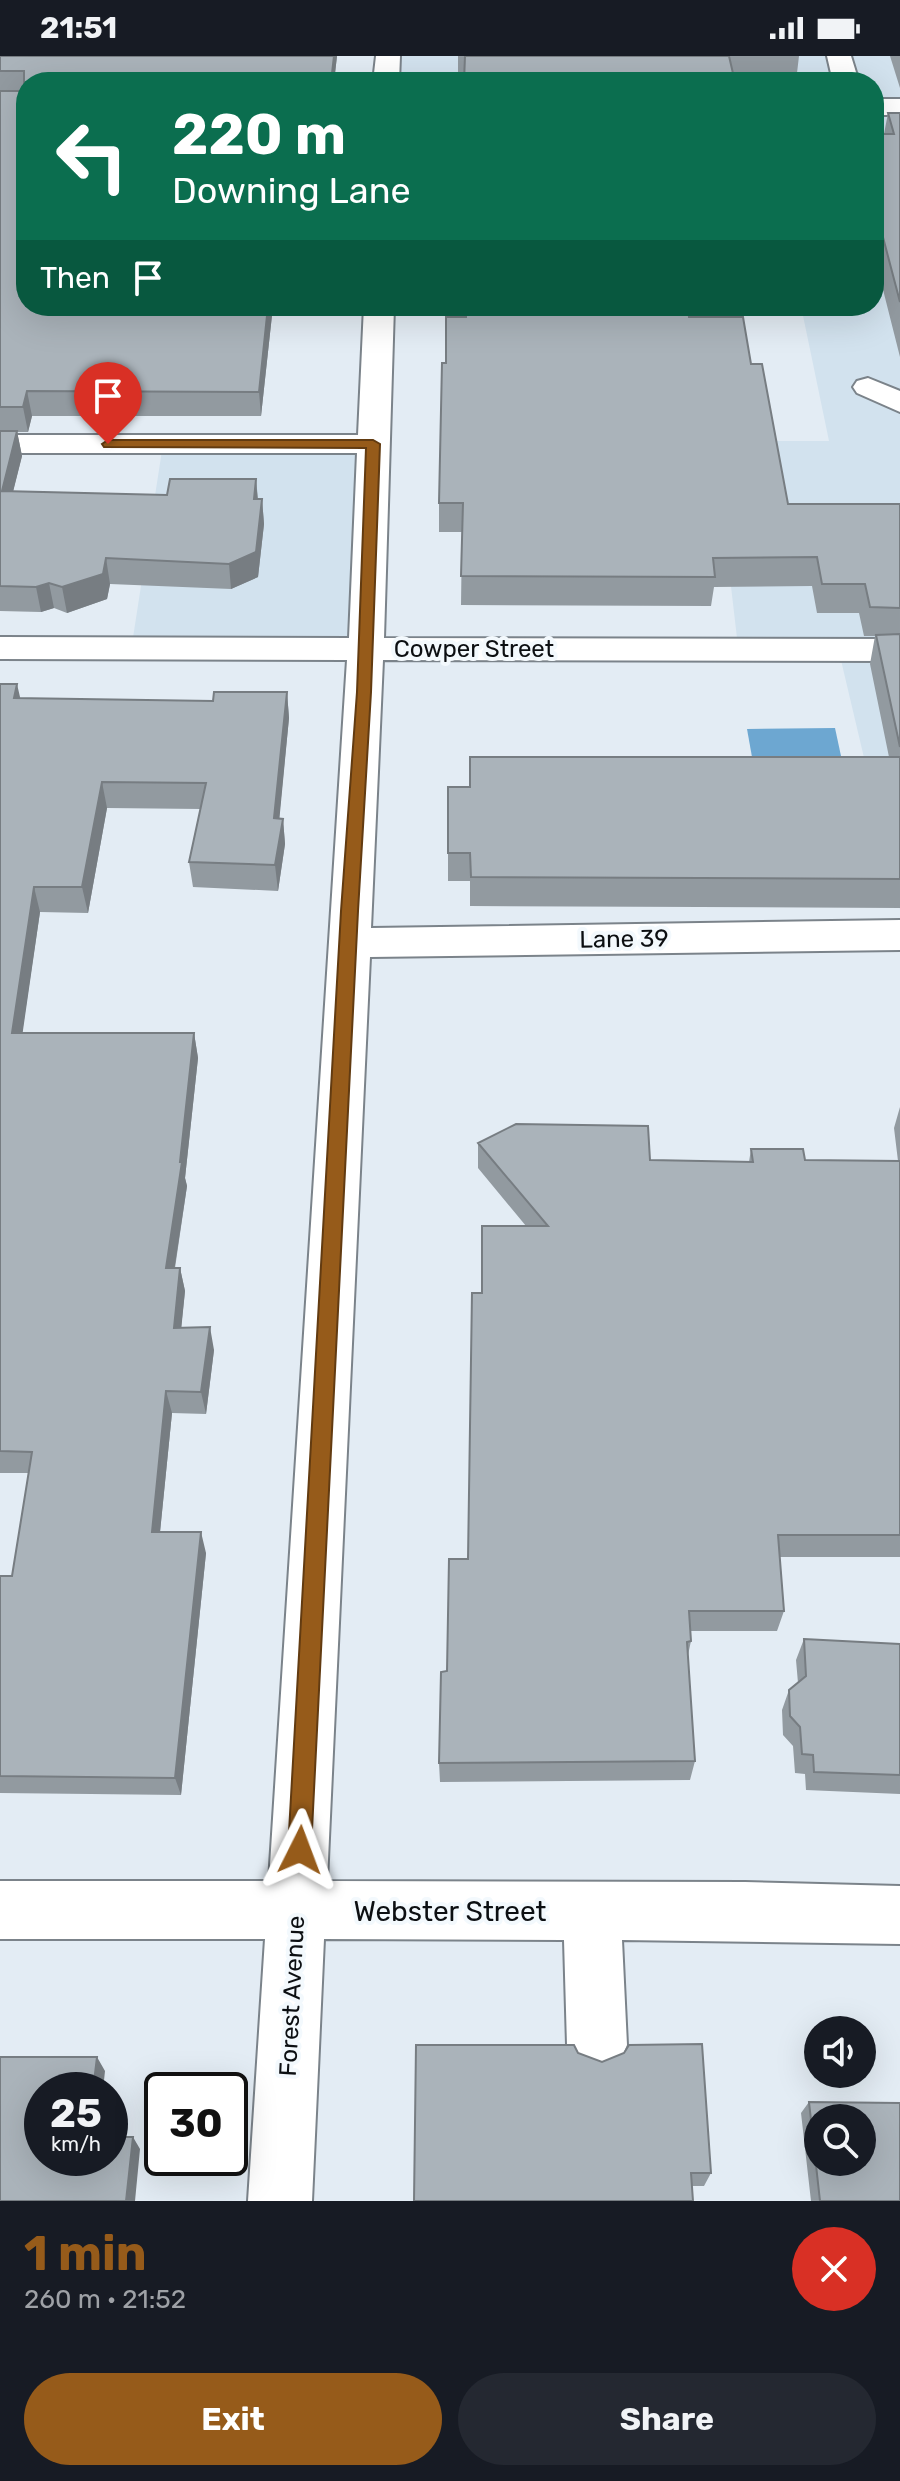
<!DOCTYPE html>
<meta charset="utf-8">
<style>
body{margin:0;font-family:Rubik,sans-serif;background:#242831;color:#f1f3f6;height:100vh;display:flex;flex-direction:column;font-size:30px;white-space:nowrap}
*{box-sizing:border-box;margin:0}
p{font-size:26px;color:#9ea1a6}
.icon{flex:none;width:44px;height:44px;fill:none;stroke:currentColor;stroke-width:2;stroke-linecap:round;stroke-linejoin:round}
.map{position:relative;height:2145px;overflow:hidden}
.panel{display:flex;flex-direction:column;background:#171b24;flex:1}
.panel>*{flex:none}
.hud{position:absolute;left:16px;top:16px;width:868px;height:244px;border-radius:32px;box-shadow:0 8px 32px #0002;background:#0b6e4f;color:#fff;overflow:hidden}
.tools{position:absolute;left:804px;top:1960px;display:grid;gap:16px}
.tools a{display:grid;place-items:center;width:72px;height:72px;border-radius:50%;background:#171b24;box-shadow:0 8px 32px #0002;font-size:40px}
.speed{position:absolute;left:24px;top:2016px;display:flex;gap:16px;font-size:40px;font-weight:700;text-align:center}
.speed>*{display:grid;place-content:center;width:104px;height:104px;border-radius:50%;background:#171b24;box-shadow:0 8px 32px #0002;line-height:1}
.speed small{font-size:20px;font-weight:400}
.speed .limit{border:4px solid #111;border-radius:12px;background:#fff;color:#111}
.pin{position:absolute;display:grid;place-items:center;width:68px;height:68px;color:#fff;margin:-82px -34px;border-radius:50% 50% 50% 0;rotate:-45deg;box-shadow:0 0 8px #0007}
.pin .icon{rotate:45deg}
.me{position:absolute;width:88px;margin:-44px;rotate:3deg;stroke-linejoin:round;filter:drop-shadow(0 0 6px #0008)}
.turn{display:flex;align-items:center;gap:28px;height:168px;padding:0 24px;font-size:36px}
.turn .icon{width:104px;height:104px;stroke-width:2.5}
.turn b{display:block;font-size:56px;line-height:68px}
.then{display:flex;align-items:center;height:76px;padding:0 24px;background:#0003;gap:16px;font-size:30px}
.round{display:grid;place-items:center;flex:none;width:84px;height:84px;border-radius:42px;background:#242831}
.head{display:flex;align-items:center;justify-content:space-between;height:136px;padding:0 24px}
h1{font-size:48px;font-weight:700;line-height:60px;color:#965b1a}
.cta{display:flex;gap:16px;margin-top:auto;padding:16px 24px}
.cta a{flex:1;height:92px;border-radius:48px;background:#965b1a;color:#fff;font-size:32px;font-weight:700;line-height:92px;text-align:center}
.cta a+a{background:#242831;color:#f1f3f6}
.status{display:flex;justify-content:space-between;align-items:center;height:56px;padding:0 40px;background:#171b24;direction:ltr}
.status svg{height:22px;fill:currentColor}
.map>svg:first-child{display:block}
</style>
<div class="status"><b>21:51</b><svg viewBox="0 0 49 12"><path d="M0 12V9h3v3zM5 12V6h3v6zM10 12V3h3v9zM15 12V0h3v12zM26 1h20v11H26zM47 4h2v5h-2z"/></svg></div>
<div class="map">
<svg width="900" height="2145" viewBox="0 0 900 2145">
<rect width="100%" height="100%" fill="#e3ecf4"/>
<path fill="#d2e2ee" d="M388,0H900V854L840,600L739,599L714,385H829L801,250H874V26H386Z
M163,388H373L365,593L132,588Z"/>
<path fill="#6da7d1" d="M835,672L841,700L752,701L747,673Z"/>
<g fill="none" stroke-linecap="round" stroke-linejoin="round">
<g stroke="#7b838a" stroke-width="4">
<path id="minor" d="M376,0H400L399,26H373Z
M827,0H851L859,26H833Z
M874,43H900V59H874Z
M364,250H394L384,582L900,583V605L383,604L371,872L900,864V894L370,901L327,1825L745,1826L900,1830V1888L622,1884L627,1989L618,2010L597,2019L576,2010L567,1989L564,1884L324,1883L312,2145H248L265,1883H0V1825H269L347,604L0,603V581L349,582L357,397H0V379H358Z
M868,322L900,335V356L857,337L853,331L857,325Z"/>
</g>
<use href="#minor" fill="#fff" fill-rule="evenodd"/>
</g>
<path fill="#929aa0" d="M0,0H337L334,26H26L273,250L261,360H32L28,376H17L22,400L13,435L167,439L256,423L258,443H262L264,468L258,521L231,533L110,528L107,543L67,557L54,552L41,556L0,555Z
M458,0H799L797,17L741,16L740,25L458,16Z
M890,0H900V32Z
M888,57L900,58V301L874,198V78H884Z
M465,250H688L689,261L751,308L788,448H900V852L470,850V825H448V731H469L470,701H889L870,608L875,580H864L859,557H817L812,530L714,531L711,550L461,549L462,476H439V447L446,307L466,261Z
M0,628L20,642L213,645L287,636L289,662L279,762L283,763L285,788L278,835L193,831L189,806L201,753L107,752L88,857L40,856L22,977H194L198,1002L185,1122L187,1130L175,1212H180L185,1235L181,1272L214,1294L206,1358L172,1357L160,1476L206,1497L181,1739L0,1737V1520H12L29,1417H0Z
M900,1051V1501H780L784,1555L777,1575H691V1585L688,1599L695,1705L690,1724L440,1726L439,1707L447,1615L468,1503L481,1237L482,1170H526L478,1112V1087L650,1104L749,1106L751,1093L805,1104L898,1105L894,1072Z
M804,1583L900,1588V1738L806,1734L805,1718L795,1717L793,1690L783,1679L782,1654L789,1634L798,1627L796,1604Z
M578,1997L711,2117L704,2130H692Z
M809,2046L900,2145H811L801,2057Z"/>
<path fill="#777d82" d="M334,0H337L334,26H331Z
M268,250H273L261,360L259,336Z
M27,335L32,360L28,376L23,351Z
M17,375L22,400L7,460L2,435Z
M256,423L258,448L254,443Z
M262,443L264,468L258,521L231,533L229,508Z
M106,502L110,528L107,543L67,557L62,531Z
M49,527L54,552L41,556L36,531Z
M17,628L23,654L14,642Z
M287,636L289,662L277,788L274,762Z
M102,726L107,752L88,857L82,831Z
M283,763L285,788L278,835L275,809Z
M34,831L40,856L19,1002L12,977Z
M194,977L198,1002L185,1122L187,1130L171,1235L166,1212Z
M180,1212L185,1235L179,1295L174,1272Z
M210,1271L214,1294L206,1358L201,1336Z
M166,1335L172,1357L158,1496L152,1476Z
M201,1476L206,1497L181,1739L175,1722Z
M97,2001L105,2015L103,2034H93Z
M133,2081L140,2093L135,2145H126Z"/>
<path fill="#aab3ba" stroke="#777d82" stroke-width="2" fill-rule="evenodd" d="M0,0H334L331,26H26V250H268L259,336L27,335L23,351H0V35H24V15H0Z
M465,0H729L735,26H464Z
M888,57H900V246L874,147V78H894Z
M466,250H688L689,261H743L751,308H762L788,448H900V552L870,551L865,528H822L817,501L713,502L715,521L461,520L463,447H439L442,307H446V261H466Z
M0,375H17L2,435L167,439L170,423H256L254,443H262L256,496L229,508L106,502L103,518L62,531L49,527L36,531L0,530Z
M900,578V691L876,579Z
M0,628H17L14,642L213,645L214,636H287L274,762L283,763L275,809L189,806L206,727L102,726L82,831H34L12,977H194L180,1106H182L166,1212H180L174,1272L210,1271L201,1336L166,1335L152,1476H201L175,1722L0,1720V1520H12L32,1396L0,1395Z
M470,701H900V823L471,821L470,797H448V731H470Z
M516,1068L648,1070L650,1104L753,1106L751,1093H803L805,1104L900,1105V1479H778L784,1555H689L691,1585L687,1586L695,1705L439,1707L441,1616L447,1615L449,1503H468L472,1237H482V1170H548L478,1087Z
M804,1583L900,1588V1719L814,1716L813,1699L802,1698L800,1671L790,1660L789,1634L806,1620Z
M702,1988L711,2117H691L693,2145H414L416,1989H574L578,1997L602,2006L624,1997L629,1989Z
M0,2001H97L93,2034H42V2102H110V2081H133L126,2145H0Z
M809,2046L900,2047V2145H820ZM818,2062H862V2106H818Z"/>
<path fill="#965b1a" stroke="#623b11" stroke-width="2" d="M108,384H373L380,388L371,636L358,855L311,1794L308,1803L300,1806L291,1803L288,1794L341,855L357,636L366,392L104,391L102,388Z"/>
<g text-anchor="middle" dominant-baseline="central" stroke-width="8" stroke-linejoin="round" paint-order="stroke">
<g font-size="24" fill="#0c0f12" stroke="#f3f9fd">
<text x="474" y="593">Cowper Street</text>
<text transform="translate(624 883) rotate(-1)">Lane 39</text>
<text transform="translate(292 1940) rotate(-87)">Forest Avenue</text>
</g>
<g font-size="28" fill="#0c0f12" stroke="#f3f9fd">
<text x="450" y="1855">Webster Street</text>
</g>
</g>
</svg>
<div class="tools">
<a><svg class="icon" aria-label="sound" viewBox="0 0 24 24"><path d="M4 9h4l5-4v14l-5-4H4zM17 9q2 3 0 6"/></svg></a>
<a><svg class="icon" aria-label="search" viewBox="0 0 24 24"><circle cx="10" cy="10" r="6"/><path d="M15 15l6 6"/></svg></a>
</div>
<div class="speed"><div>25<small>km/h</small></div><div class="limit">30</div></div>
<div class="pin" style="left:108px;top:388px;background:#d93025"><svg class="icon" aria-label="arrive" viewBox="0 0 24 24"><path d="M6 21V4h12l-3 4 3 4H6"/></svg></div>
<svg class="me" style="left:300px;top:1794px" viewBox="-20 -20 40 40"><path d="M0-17L14 15 0 8-14 15z" fill="#965b1a" stroke="#fff" stroke-width="4"/></svg>
<div class="hud">
<div class="turn"><svg class="icon" aria-label="left" viewBox="0 0 24 24"><path d="M17 20v-9H6M10 6l-5 5 5 5"/></svg><div><b>220 m</b>Downing Lane</div></div>
<div class="then">Then<svg class="icon" aria-label="arrive" viewBox="0 0 24 24"><path d="M6 21V4h12l-3 4 3 4H6"/></svg></div>
</div>
</div>
<section class="panel">
<div class="head"><div><h1>1 min</h1><p>260 m · 21:52</p></div><a class="round" style="background:#d93025;color:#fff"><svg class="icon" aria-label="close" viewBox="0 0 24 24"><path d="M6 6l12 12M18 6L6 18"/></svg></a></div>
<div class="cta"><a>Exit</a><a>Share</a></div>
</section>
